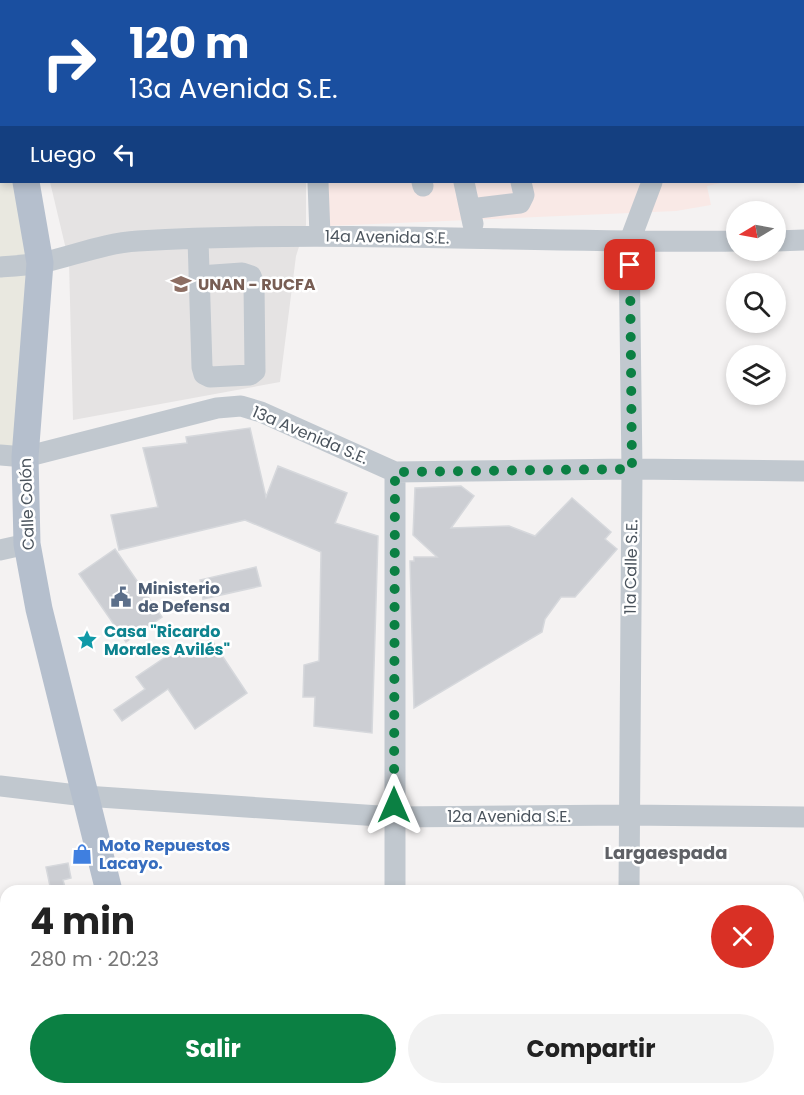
<!DOCTYPE html>
<html lang="es">
<meta charset="utf-8">
<style>
body{margin:0;font-family:Poppins,sans-serif;background:#f2f2f2;color:#222;height:100vh;display:flex;flex-direction:column;font-size:22px;white-space:nowrap}
*{box-sizing:border-box;margin:0}
p{font-size:20px;color:#767676}
.icon{flex:none;width:33px;height:33px;fill:none;stroke:currentColor;stroke-width:2;stroke-linecap:round;stroke-linejoin:round}
.map{position:relative;flex:1;overflow:hidden}
.panel{position:absolute;left:0px;top:885px;width:804px;height:210px;display:flex;flex-direction:column;background:#fff;border-radius:18px 18px 0 0;box-shadow:0 3px 9px #0003}
.panel>*{flex:none}
.guide{position:absolute;left:0px;top:0px;width:804px;height:183px;box-shadow:0 3px 9px #0003;background:#1a4fa0;color:#fff;overflow:hidden}
.needle{width:39px;rotate:260deg}
.tools{position:absolute;left:726px;top:201px;display:grid;gap:12px}
.tools a{display:grid;place-items:center;width:60px;height:60px;border-radius:50%;background:#fff;box-shadow:0 3px 9px #0003;font-size:30px}
.pin{position:absolute;display:grid;place-items:center;width:51px;height:51px;color:#fff;margin:-26px;border-radius:12px;box-shadow:0 3px 9px #0006}
.me{position:absolute;width:66px;margin:-33px;rotate:0deg;stroke-linejoin:round;filter:drop-shadow(0 0 4px #0008)}
.turn{display:flex;align-items:center;gap:21px;height:126px;padding:0 30px;font-size:27px}
.turn .icon{width:78px;height:78px;stroke-width:2.5}
.turn b{display:block;font-size:42px;line-height:51px}
.then{display:flex;align-items:center;height:57px;padding:0 30px;background:#0003;gap:12px;font-size:22px}
.round{display:grid;place-items:center;flex:none;width:63px;height:63px;border-radius:32px;background:#f2f2f2}
.overview{display:flex;align-items:center;justify-content:space-between;height:102px;padding:0 30px}
h1{font-size:36px;font-weight:700;line-height:45px}
.primary-button{display:flex;gap:12px;margin-top:auto;padding:12px 30px}
.primary-button a{flex:1;height:69px;border-radius:36px;background:#0b8043;color:#fff;font-size:24px;font-weight:700;line-height:69px;text-align:center}
.primary-button a+a{background:#f2f2f2;color:#222}
.map>svg:first-child{display:block}
</style>
<div class="map">
<svg width="804" height="1095" viewBox="0 0 804 1095">
<rect width="100%" height="100%" fill="#f4f2f2"/>
<path fill="#e9e8e0" d="M0,117L2,182H18L40,263L25,457L0,455Z"/>
<path fill="#e5e3e3" d="M0,0H305V1L2,2L1,42Z
M50,182H306V225L296,256L280,382L73,420L69,262Z"/>
<path fill="#f9e9e6" d="M328,0H804V164L802,2Z
M327,182H726L707,186L711,205L676,211L327,226Z"/>
<path fill="#ccced3" stroke="#d6d8dc" stroke-width="1.5" d="M250,428L266,497L278,466L347,493L335,523L378,536L372,733L314,726L315,697H303L304,665L319,661L321,552L245,520L119,550L111,515L158,507L143,448L187,443L186,437Z
M461,486L474,496L451,528L509,526L535,536L572,498L611,532L605,539L617,549L575,597H561L545,619L542,632L414,708L410,561H414V557H437L413,535L415,488Z
M115,549L162,617L126,642L79,574Z
M256,567L261,586L203,599L200,580Z
M211,639L247,693L195,729L168,689L122,721L114,710L145,689L136,677L182,646L188,655Z
M68,863L71,878L63,880L66,891H51L46,867Z"/>
<g fill="none" stroke-linecap="round" stroke-linejoin="round">
<path stroke="#c1c8cf" stroke-width="21" d="M311,0V2
M318,182L320,235
M422,182L423,186
M464,182L473,224
M470,209L520,203L524,195L521,182
M198,239L202,367L204,374L210,377L250,375L255,371L254,284L251,276L242,273L199,276
M776,241L804,240
M0,267C13,266 27,265 41,263C73,256 104,243 138,241C337,229 537,244 736,241
M0,455L25,457L217,408L241,406L261,412L395,472L632,469L804,471
M395,472V891
M0,550L27,544
M0,786L85,796L394,817L628,815L804,817
M629,891L632,469L629,243L652,182
M0,1030L6,1029
M798,1067H804
M396,1089V1095
M631,1095V1089"/>
<path stroke="#b5bfcd" stroke-width="27" d="M0,90L2,94
M26,182L40,263L25,457L27,544L39,609L109,891
M155,1089V1095"/>
</g>
<g fill="none" stroke-linecap="round" stroke-linejoin="round">
<path stroke="#0b8043" stroke-width="10" stroke-dasharray="0 18" d="M394,805L395,472L632,469L630,265"/>
</g>
<defs>
<g id="university-bare" transform="scale(1.62)"><path d="M0-5L7-2L0 1L-7-2ZM-4 1L0 2.5L4 1V4Q0 6-4 4Z" fill="#8d6e63" stroke="#fff" stroke-width="2.5" paint-order="stroke"/></g>
<g id="civic-bare" transform="scale(1.62)"><path d="M-.6-6.5H3V-4.5H.6V-3L4-1V1h2V6H-6V1h2V-1L-.6-3ZM-1.2 2.5V6h2.4V2.5Z" fill="#5c6f8a" stroke="#fff" stroke-width="2.5" paint-order="stroke"/></g>
<g id="sight-bare" transform="scale(1.62)"><path d="M0-6L1.8-2.2L6-1.7L2.9 1.2L3.7 5.4L0 3.3L-3.7 5.4L-2.9 1.2L-6-1.7L-1.8-2.2Z" fill="#0f9aa8" stroke="#fff" stroke-width="2.5" paint-order="stroke"/></g>
<g id="shop-bare" transform="scale(1.62)"><path d="M-5-2.5h2.3a2.7 3.5 0 0 1 5.4 0H5L5.5 6h-11ZM-1.5-2.5h3a1.5 2.3 0 0 0-3 0Z" fill="#3f7fe0" stroke="#fff" stroke-width="2.5" paint-order="stroke"/></g>
</defs>
<g fill-rule="evenodd">
<use href="#university-bare" x="181" y="284"/>
<use href="#civic-bare" x="121" y="597"/>
<use href="#sight-bare" x="87" y="640"/>
<use href="#shop-bare" x="82" y="854"/>
</g>
<g text-anchor="middle" dominant-baseline="central" stroke-width="5" stroke-linejoin="round" paint-order="stroke">
<g font-size="16" fill="#4b545d" stroke="#fff">
<text transform="translate(387 237) rotate(1)">14a Avenida S.E.</text>
<text transform="translate(310 435) rotate(23)">13a Avenida S.E.</text>
<text transform="translate(27 504) rotate(-92)">Calle Colón</text>
<text transform="translate(631 567) rotate(-89)">11a Calle S.E.</text>
<text x="509" y="816">12a Avenida S.E.</text>
</g>
<g font-size="16" font-weight="bold" fill="#785e54" stroke="#fff" text-anchor="start">
<text x="198" y="284">UNAN - RUCFA</text>
</g>
<g font-size="16" font-weight="bold" fill="#4e5e75" stroke="#fff" text-anchor="start">
<text x="138" y="588">Ministerio<tspan x="138" dy="18">de Defensa</tspan></text>
</g>
<g font-size="16" font-weight="bold" fill="#0d838f" stroke="#fff" text-anchor="start">
<text x="104" y="631">Casa "Ricardo<tspan x="104" dy="18">Morales Avilés"</tspan></text>
</g>
<g font-size="16" font-weight="bold" fill="#366cbe" stroke="#fff" text-anchor="start">
<text x="99" y="845">Moto Repuestos<tspan x="99" dy="18">Lacayo.</tspan></text>
</g>
<g font-size="18" font-weight="bold" fill="#5f6166" stroke="#fff">
<text x="666" y="852">Largaespada</text>
</g>
</g>
</svg>
<div class="tools">
<a><svg class="needle" viewBox="-14 -14 28 28"><path d="M0-13l5 13h-10z" fill="#e53935"/><path d="M0 13l5-13h-10z" fill="#767676"/></svg></a>
<a><svg class="icon" aria-label="search" viewBox="0 0 24 24"><circle cx="10" cy="10" r="6"/><path d="M15 15l6 6"/></svg></a>
<a><svg class="icon" aria-label="layers" viewBox="0 0 24 24"><path d="M12 4l9 5-9 5-9-5zM3 14l9 5 9-5"/></svg></a>
</div>
<div class="pin" style="left:630px;top:265px;background:#d93025"><svg class="icon" aria-label="arrive" viewBox="0 0 24 24"><path d="M6 21V4h12l-3 4 3 4H6"/></svg></div>
<svg class="me" style="left:394px;top:805px" viewBox="-20 -20 40 40"><path d="M0-17L14 15 0 8-14 15z" fill="#0b8043" stroke="#fff" stroke-width="4"/></svg>
<div class="guide">
<div class="turn"><svg class="icon" aria-label="right" viewBox="0 0 24 24"><path d="M7 20v-9h11M14 6l5 5-5 5"/></svg><div><b>120 m</b>13a Avenida S.E.</div></div>
<div class="then">Luego<svg class="icon" aria-label="left" viewBox="0 0 24 24"><path d="M17 20v-9H6M10 6l-5 5 5 5"/></svg></div>
</div>
<section class="panel">
<div class="overview"><div><h1>4 min</h1><p>280 m · 20:23</p></div><a class="round" style="background:#d93025;color:#fff"><svg class="icon" aria-label="close" viewBox="0 0 24 24"><path d="M6 6l12 12M18 6L6 18"/></svg></a></div>
<div class="primary-button"><a>Salir</a><a>Compartir</a></div>
</section>
</div>
